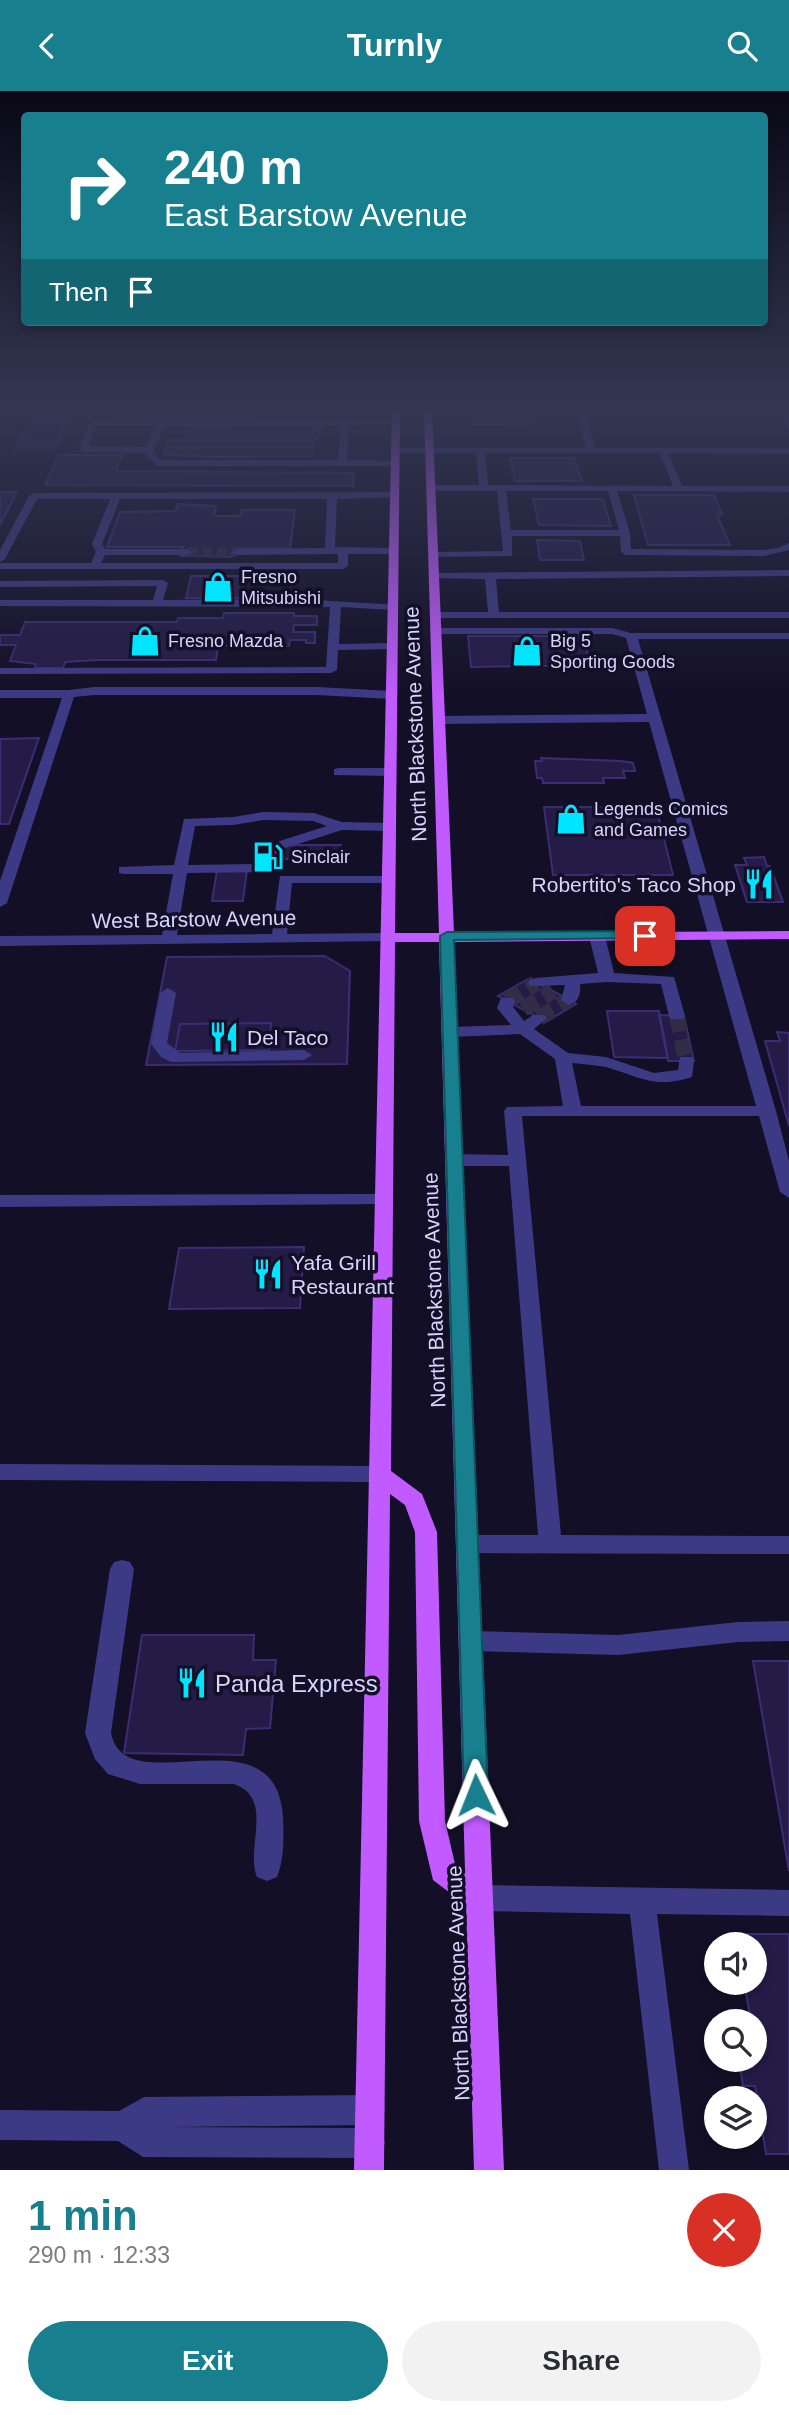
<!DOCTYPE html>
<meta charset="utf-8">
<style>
body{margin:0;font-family:Helvetica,sans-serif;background:#f2f2f3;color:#2b2b33;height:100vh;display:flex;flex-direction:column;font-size:26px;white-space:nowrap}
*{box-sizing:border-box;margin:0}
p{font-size:23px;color:#7c7c81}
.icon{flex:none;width:38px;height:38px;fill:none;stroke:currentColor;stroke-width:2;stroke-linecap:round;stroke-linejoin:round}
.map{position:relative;height:2079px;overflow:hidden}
.drawer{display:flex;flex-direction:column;background:#fff;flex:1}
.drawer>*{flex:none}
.top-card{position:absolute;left:21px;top:21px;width:747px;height:214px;border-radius:7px;box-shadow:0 4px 10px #0003;background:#187f8f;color:#fff;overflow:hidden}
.controls{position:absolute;left:704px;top:1841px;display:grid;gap:14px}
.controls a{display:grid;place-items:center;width:63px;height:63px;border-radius:50%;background:#fff;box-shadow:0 4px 10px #0003;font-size:35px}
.pin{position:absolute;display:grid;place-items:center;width:60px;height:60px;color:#fff;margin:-30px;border-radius:14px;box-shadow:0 4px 10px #0006}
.me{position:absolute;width:77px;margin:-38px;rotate:358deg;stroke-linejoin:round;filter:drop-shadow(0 0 5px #0008)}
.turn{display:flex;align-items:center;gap:24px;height:147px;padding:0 28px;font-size:32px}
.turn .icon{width:91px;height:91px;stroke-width:2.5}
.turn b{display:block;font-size:49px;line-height:60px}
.then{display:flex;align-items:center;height:66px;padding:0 28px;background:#0003;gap:14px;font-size:26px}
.round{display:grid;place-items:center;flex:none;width:74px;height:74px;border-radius:37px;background:#f2f2f3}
.summary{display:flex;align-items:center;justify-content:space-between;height:119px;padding:0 28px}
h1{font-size:42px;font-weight:700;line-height:52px;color:#187f8f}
.action{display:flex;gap:14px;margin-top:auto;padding:14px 28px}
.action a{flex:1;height:80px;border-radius:42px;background:#187f8f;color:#fff;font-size:28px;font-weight:700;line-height:80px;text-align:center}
.action a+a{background:#f2f2f3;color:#2b2b33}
header{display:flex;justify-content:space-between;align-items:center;height:91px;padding:0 28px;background:#187f8f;color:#fff;font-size:32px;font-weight:700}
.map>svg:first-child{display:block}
</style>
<header><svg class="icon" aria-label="back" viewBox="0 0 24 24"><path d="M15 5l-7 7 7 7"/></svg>Turnly<svg class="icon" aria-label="search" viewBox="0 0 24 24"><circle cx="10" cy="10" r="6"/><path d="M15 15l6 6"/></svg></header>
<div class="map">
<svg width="789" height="2079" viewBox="0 0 789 2079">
<rect width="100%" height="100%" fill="#130f26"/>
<path fill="#241b47" stroke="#3b2d73" stroke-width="2" d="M121,318H251L249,330H116Z
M37,320H73L54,357H15Z
M470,328H524L530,330L531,334L471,333Z
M194,334H321L317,348L190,349L191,345H186L188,338H193Z
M168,349H314L312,365L217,366L164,364Z
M59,364H122L116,380L354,382L353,395L45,394Z
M510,367H574L582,390H515Z
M0,401H17L0,434Z
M634,404H714L722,423L717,424L730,454H648Z
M533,408H603L611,435L539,434Z
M178,413L216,415L214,425H240L241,419H295L290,458L234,457L231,466L181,465L183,456H107L120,421L175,420Z
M537,449L580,450L584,469H540Z
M191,485H245L242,507H186Z
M224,522H294V525H317V534H294L293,541H315V552H306V549H290L289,555H218L216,569H97L65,571L63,577H35L36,573L10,570L16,554H0V544H20L25,531H177L178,527H223Z
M468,545H584L590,574L471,576Z
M39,647L9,733H0V648Z
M541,667L621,670L633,672L635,680H623L625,687H603L604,692H543L542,687H537L535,670H542Z
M544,716H656L673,784H553Z
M282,754H341L340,768H281Z
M764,766L767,775H770L783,811H747L735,774H747L744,767Z
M217,779H247L243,810H212Z
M325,865L350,880L347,973L146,974L167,866Z
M528,888L553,900L576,913L546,931L498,905Z
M607,920H659L668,967L614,966Z
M659,924L684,925L694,970H668Z
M271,932L269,959L175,960L180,933Z
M777,941L789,942V1035L765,950H780Z
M304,1156L300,1217L169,1218L179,1157Z
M142,1544H254L253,1569H276L270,1637L246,1638L243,1664L124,1662Z
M753,1570H789V1780Z
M735,1843H789V2063H766L755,1995H743L739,1969H754V1930H733L751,1929L744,1892H754V1853H737Z"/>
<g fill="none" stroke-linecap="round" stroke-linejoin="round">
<path stroke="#312d47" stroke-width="10" stroke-dasharray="10 4.5" stroke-linecap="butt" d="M188,461H236"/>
<path stroke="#312d47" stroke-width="16" stroke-dasharray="16 8" stroke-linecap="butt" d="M507,910L536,892
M523,918L553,900
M677,925L686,970
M539,927L569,909"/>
<path fill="#3d3a85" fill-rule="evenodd" d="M576,318H584L595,357H789V363L668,362L682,395H789V401L617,400L630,442L631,458L764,459L778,457L789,452V459L764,465L626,464L621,461L620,445H512V465L429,466L428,464L433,461L503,460L497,400H431L426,397L431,394H479L476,362H396L392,359L393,357H586ZM485,362H660L673,395L488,394ZM506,400H608L619,439H511Z
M775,318H783L789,328V338Z
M396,328L399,333L349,334L347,369L399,370V374L396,375H158L144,362L83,361L79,358L89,332L93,329ZM96,335H156L146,356L88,355ZM341,335L338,369H160L153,361L164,336Z
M395,401L398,402V406L337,408L335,456L394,457L399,460L394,463H348V475L343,478H0V472H91L96,461L92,453L110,408H37L5,468L0,471V459L29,405L34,402ZM120,408H327L325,457L236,458L231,461L236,464L338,463V472H101L105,464H188L193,461L188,458H105L102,453Z
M789,479V485L496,488L499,521H789V527H436L431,524L436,521H488L485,488L430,487V483L434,482Z
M163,489L168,492L163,509L299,508L398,514V518L394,519L341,516L339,553L393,552L399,555L393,558L338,559L337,579L331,582L0,583V577L326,576L330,516L0,515V509H153L157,495L0,496V490Z
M612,537L631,542H789V548H638L776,1020L789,1070V1107L780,1101L759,1025H522L561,1444L789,1445V1463L467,1462L459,1459L456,1453L459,1447L467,1444H538L509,1075H454L445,1069L454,1063L508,1064L504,1020L507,1016L563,1015L555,968L520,943L450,946L442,941L450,936L511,934L497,917L501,907H513L515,910L513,916L524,930L533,924H545L547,927L534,938L568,962L606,966L654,982L678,979L680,966H692L694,970L692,986C655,998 640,986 606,976C595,974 583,973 572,972L581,1015H756L649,631L439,633L433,629L439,625L647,623L626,547L612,543H436L430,540L436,537Z
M94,596H317L392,600L398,604L392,608L317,604H94L74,606L7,812L0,816V790L62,607H0V599H69Z
M339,677H391L397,681L391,685L334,684V678Z
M263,721L314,722L342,731L390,732L397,736L390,740L342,739L279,759L278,777L271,781L187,782L177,844L272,843L280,785H389L394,786V792H292L287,843L388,842L396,847L393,850L0,855V845L162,844L173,783H124L119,782V776L174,774L184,728L233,726ZM263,729L313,730L327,735L267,754L264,773L188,774L195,735L233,734Z
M597,840L605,845L614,882L674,886L685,925L683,928H671L669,925L661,893L607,891L580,893C581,902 579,911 569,914L561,909L565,894L530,895L528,892L530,889L536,887L598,882L589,845Z
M168,897L176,902L167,952L180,962L304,959L312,964L304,969L171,971L161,966L151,953L160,902Z
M384,1103L393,1109L391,1113L0,1116V1104Z
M0,1373L379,1375L387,1377L390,1383L387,1389L379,1391L0,1389Z
M122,1469L130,1471L134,1478L111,1642C125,1715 277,1615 283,1727C284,1746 284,1769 277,1786L267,1790L257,1786C245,1757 275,1707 234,1693H140L108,1683L95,1668L85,1642L110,1478L114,1471Z
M789,1530V1550L738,1551L618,1564L471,1560L462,1557L459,1550L462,1543L471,1540L618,1544L738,1531Z
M479,1794L789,1799V1825L657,1823L689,2079H659L630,1823L479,1820L469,1816L465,1807L469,1798Z
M370,2004L381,2008L385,2019L381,2030L370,2034L167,2036L370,2037L381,2041L385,2052L381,2063L370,2067L143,2066L118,2050L0,2049V2019L119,2020L144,2006Z"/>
<path fill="#c25bff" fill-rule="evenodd" d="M392,318H400L395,842H439L424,318H432L454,842L789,840V848L454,851L504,2079H474L466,1814L433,1789L419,1730L415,1441L405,1414L390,1403L384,2079H354ZM395,851H439L465,1780L455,1773L445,1730L437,1441L422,1403L391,1380Z"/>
</g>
<linearGradient id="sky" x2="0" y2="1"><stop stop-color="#0a0815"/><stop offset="0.52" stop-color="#333752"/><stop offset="1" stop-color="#333752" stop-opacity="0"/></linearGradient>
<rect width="789" height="609" fill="url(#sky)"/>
<path fill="#187f8f" stroke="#10535d" stroke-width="2" d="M645,840L652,845L650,847L454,849L488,1704L484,1712L476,1715L467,1712L464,1704L440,845L447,841Z"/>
<defs>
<g id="shop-bare" transform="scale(2.415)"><path d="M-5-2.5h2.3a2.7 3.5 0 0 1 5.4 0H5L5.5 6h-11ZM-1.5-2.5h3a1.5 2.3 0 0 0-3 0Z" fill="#00e5ff" stroke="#130f26" stroke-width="2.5" paint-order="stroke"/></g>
<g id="fuel-bare" transform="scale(2.415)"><path d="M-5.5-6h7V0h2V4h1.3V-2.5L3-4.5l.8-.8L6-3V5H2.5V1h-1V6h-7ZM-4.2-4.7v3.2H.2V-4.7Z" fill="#00e5ff" stroke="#130f26" stroke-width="2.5" paint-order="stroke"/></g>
<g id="restaurant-bare" transform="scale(2.415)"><path d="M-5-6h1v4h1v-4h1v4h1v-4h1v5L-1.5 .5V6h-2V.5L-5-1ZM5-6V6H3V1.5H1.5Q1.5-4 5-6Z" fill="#00e5ff" stroke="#130f26" stroke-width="2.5" paint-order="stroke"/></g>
</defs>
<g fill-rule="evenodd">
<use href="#shop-bare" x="218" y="496"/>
<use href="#shop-bare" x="145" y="550"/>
<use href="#shop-bare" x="527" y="560"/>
<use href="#shop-bare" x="571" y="728"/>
<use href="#fuel-bare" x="268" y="766"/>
<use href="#restaurant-bare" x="759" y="793"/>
<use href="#restaurant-bare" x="224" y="946"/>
<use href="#restaurant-bare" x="268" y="1183"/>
<use href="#restaurant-bare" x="192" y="1592"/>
</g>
<g text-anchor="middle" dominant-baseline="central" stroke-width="7" stroke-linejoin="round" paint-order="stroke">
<g font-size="18" fill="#d9d4ff" stroke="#130f26" text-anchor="start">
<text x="241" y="486">Fresno<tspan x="241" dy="21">Mitsubishi</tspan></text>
<text x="168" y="550">Fresno Mazda</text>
<text x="550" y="550">Big 5<tspan x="550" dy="21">Sporting Goods</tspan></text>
<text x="594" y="718">Legends Comics<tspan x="594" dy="21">and Games</tspan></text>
<text x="291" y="766">Sinclair</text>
</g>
<g font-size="21" fill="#d9d4ff" stroke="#130f26">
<text transform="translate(415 633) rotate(-92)">North Blackstone Avenue</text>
<text transform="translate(194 828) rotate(-1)">West Barstow Avenue</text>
<text transform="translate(434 1199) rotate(-92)">North Blackstone Avenue</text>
<text transform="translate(458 1892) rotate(-92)">North Blackstone Avenue</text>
</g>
<g font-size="21" fill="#d9d4ff" stroke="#130f26" text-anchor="start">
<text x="736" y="793" text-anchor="end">Robertito's Taco Shop</text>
<text x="247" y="946">Del Taco</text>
<text x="291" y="1171">Yafa Grill<tspan x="291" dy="24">Restaurant</tspan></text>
</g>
<g font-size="24" fill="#d9d4ff" stroke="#130f26" text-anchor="start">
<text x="215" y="1592">Panda Express</text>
</g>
</g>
</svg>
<div class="controls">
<a><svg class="icon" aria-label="sound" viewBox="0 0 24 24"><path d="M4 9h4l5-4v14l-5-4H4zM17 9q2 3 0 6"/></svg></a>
<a><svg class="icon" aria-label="search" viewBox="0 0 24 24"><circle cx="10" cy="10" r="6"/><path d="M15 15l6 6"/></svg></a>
<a><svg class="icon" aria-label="layers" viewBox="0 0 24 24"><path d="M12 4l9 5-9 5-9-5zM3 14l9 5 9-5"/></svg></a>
</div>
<div class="pin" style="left:645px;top:845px;background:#d93025"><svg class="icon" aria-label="arrive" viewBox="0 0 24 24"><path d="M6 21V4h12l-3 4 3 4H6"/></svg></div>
<svg class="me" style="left:476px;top:1704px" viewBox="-20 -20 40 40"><path d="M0-17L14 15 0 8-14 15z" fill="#187f8f" stroke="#fff" stroke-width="4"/></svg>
<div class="top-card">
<div class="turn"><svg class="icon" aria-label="right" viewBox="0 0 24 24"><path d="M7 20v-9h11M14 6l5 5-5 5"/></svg><div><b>240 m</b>East Barstow Avenue</div></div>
<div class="then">Then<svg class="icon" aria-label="arrive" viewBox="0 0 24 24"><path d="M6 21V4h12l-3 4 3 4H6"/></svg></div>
</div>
</div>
<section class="drawer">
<div class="summary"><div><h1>1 min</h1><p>290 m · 12:33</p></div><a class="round" style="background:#d93025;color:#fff"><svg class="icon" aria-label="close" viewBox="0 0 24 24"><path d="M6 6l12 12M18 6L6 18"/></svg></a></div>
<div class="action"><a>Exit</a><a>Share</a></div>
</section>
